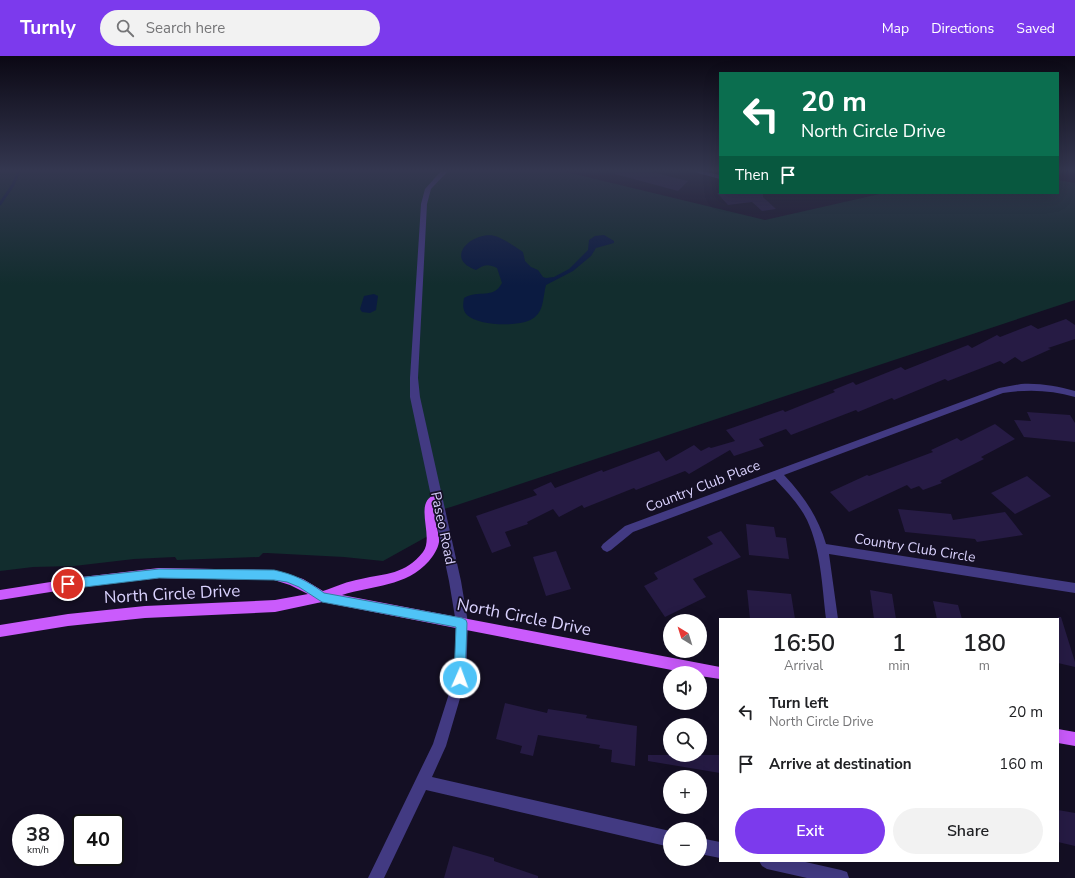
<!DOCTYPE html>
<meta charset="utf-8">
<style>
body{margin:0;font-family:"Nunito Sans",sans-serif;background:#f2f2f2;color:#202124;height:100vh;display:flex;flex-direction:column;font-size:15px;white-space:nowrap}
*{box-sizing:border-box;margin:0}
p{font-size:13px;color:#757577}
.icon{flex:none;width:22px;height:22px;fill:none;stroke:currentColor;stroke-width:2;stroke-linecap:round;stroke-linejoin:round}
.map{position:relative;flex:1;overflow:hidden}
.sheet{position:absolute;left:719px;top:562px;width:340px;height:244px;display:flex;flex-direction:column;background:#fff;border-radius:0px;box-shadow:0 4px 16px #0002}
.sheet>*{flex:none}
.top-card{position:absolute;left:719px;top:16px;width:340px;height:122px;border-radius:0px;box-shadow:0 4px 16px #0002;background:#0b6e4f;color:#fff;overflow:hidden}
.needle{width:26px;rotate:322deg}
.tools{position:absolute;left:663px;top:558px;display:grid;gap:8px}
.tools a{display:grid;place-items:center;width:44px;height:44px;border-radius:50%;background:#fff;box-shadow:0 4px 16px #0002;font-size:20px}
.speed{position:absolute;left:12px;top:758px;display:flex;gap:8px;font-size:20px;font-weight:700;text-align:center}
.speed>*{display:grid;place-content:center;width:52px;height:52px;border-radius:50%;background:#fff;box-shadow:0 4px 16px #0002;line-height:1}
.speed small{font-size:10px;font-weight:400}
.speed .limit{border:2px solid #111;border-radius:6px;background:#fff;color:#111}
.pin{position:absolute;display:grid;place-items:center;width:34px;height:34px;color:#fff;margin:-17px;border:2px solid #fff;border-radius:50%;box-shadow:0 1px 4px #0007}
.me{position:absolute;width:44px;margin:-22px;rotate:2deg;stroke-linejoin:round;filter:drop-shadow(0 0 3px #0008)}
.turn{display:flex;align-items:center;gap:14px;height:84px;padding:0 16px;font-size:18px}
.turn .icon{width:52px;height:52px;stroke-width:2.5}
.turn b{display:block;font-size:28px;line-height:34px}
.then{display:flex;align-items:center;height:38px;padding:0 16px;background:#0003;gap:8px;font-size:15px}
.eta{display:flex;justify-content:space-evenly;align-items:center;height:68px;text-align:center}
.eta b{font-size:24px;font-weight:600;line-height:28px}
.cta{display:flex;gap:8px;margin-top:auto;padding:8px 16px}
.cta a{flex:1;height:46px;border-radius:24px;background:#7c3aed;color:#fff;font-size:16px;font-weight:600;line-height:46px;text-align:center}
.cta a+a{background:#f2f2f2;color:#202124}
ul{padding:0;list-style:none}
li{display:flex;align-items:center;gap:12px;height:52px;padding:0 16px}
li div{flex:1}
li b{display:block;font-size:15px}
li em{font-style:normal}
header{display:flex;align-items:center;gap:24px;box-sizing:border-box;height:56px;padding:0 20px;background:#7c3aed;color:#fff}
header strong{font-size:19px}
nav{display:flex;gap:22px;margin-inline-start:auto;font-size:14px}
.search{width:280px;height:36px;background:#f2f2f2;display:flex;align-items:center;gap:10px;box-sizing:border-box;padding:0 14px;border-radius:22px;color:#757577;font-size:15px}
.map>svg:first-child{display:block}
</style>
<header>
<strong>Turnly</strong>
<div class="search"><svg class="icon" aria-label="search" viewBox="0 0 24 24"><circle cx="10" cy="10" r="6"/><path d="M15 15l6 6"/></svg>Search here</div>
<nav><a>Map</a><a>Directions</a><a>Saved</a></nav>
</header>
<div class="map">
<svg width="1075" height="822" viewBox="0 0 1075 822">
<rect width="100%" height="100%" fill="#140f24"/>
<path fill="#122d2e" d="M0,114H558L765,164L884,137H1058V124L1075,127V244L451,451L426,458L428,480L383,505L344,501L267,497H263L259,501L177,504L175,501L134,503L74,510L33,511L0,515Z"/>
<path fill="#0b1b41" d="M604,179L614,185V187L596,192L591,200L573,215L546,229C543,240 544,254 535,261C523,272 478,270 467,259C462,254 463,248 464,242C479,233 493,244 502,227L497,212C489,208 484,208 476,214C441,202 476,172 498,181C507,185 515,191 523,196L525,205L531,211L538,214L543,221L546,222L554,221L569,213L588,194L589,184L595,180Z
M374,238L378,240L376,254L370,257L362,256L360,253L364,240Z"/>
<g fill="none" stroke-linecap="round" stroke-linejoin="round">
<path stroke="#0b1b41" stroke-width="3" d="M0,148L13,129L19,114"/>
</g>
<path fill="#261b44" d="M616,114H644L688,125L678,135L615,118Z
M717,137H763V141L776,153L762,155L752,146L728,149Z
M1066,263L1075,269V283L1048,292L1051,293L1022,306L1015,301L1004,308L1000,305L948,325L945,323L894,344L892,342L858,356L856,354L791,379L786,373L759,383L764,390L734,400L730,394L689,418L685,415L636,434L634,432L584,452L582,449L559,461L553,453L527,466L528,468L505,476L511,490L492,497L476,460L537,439L533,434L551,426L555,432L602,414L603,416L659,395L666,405L694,389L701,395L709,391L711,392L735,385L726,374L783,354L785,356L835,336L833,334L853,326L856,329L901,311L905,314L968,289L972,292L997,279L1000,281L1031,269L1038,273Z
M1027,356L1070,359L1075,367V386L1024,381L1014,364L1031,365Z
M995,368L1015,383L981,401L984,403L940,425L942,427L923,434L919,430L911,433L907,429L849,456L830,436L867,419L869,420L933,396L931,394L957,382L961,385Z
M1027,420L1051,440L1015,458L991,437Z
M898,453L951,458L953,464L1005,456L1023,479L977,486L975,483L905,476Z
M746,468L774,471L776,481L786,482L789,503L749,499Z
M721,475L741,501L693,523L706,541L665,561L644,530L658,523L654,517L713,488L707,481Z
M556,495L571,533L546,540L533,501Z
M747,534L791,538L795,563H750Z
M870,534L892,538L896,563H874Z
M933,545L958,549L962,563H937Z
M1058,561H1061L1075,606V611L1058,607Z
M505,647L547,657L548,653L587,659L586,662L637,670L635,710L611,706L612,694L599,692L600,689L538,679L533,700L520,697L522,690L496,683Z
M648,699H720V717L648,705Z
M1058,754L1075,757V790L1058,786Z
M453,790L494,802V805L538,820V822H444Z"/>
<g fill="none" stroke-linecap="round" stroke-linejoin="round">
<path fill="#423a82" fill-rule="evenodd" d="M442,114H449L431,133L427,148L418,322L420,341L461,525L468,567L466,622L446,690L432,721L670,775V791L426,734L384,822H368L433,688L454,622L456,567L449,525L410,341V322L421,148L425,133Z
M687,114H699L720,119V123Z
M1021,328C1040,327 1057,330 1075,335V341C1051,334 1028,333 1003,337L784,419C804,440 818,461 826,488L1075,527V537L829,498L838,563H826C822,530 821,494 807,464C799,448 787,436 775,423L633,476L611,494L607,496L603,494L601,491L603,488L625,470L999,332Z
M700,782L720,786V802L700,798Z
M759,805H801L841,814L847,816L849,822H807L767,813L762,810Z"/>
<path fill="#ca5bfc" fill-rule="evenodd" d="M436,438L440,439L441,442C440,445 436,449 435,452C432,461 440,477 439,486C438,493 433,500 429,505C406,531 373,529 342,539L720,611V623L700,620V617H687L322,546L275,556L145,562L68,570L0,581V569L68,558L145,550L275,544L308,538L290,529L274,524L159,522L82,531L0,544V534L82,521L159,512L274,514L303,523L323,535C335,531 348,525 361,523C386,517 405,519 423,496C435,480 412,446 436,438Z
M1058,673L1075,676V690L1058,687Z"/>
</g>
<linearGradient id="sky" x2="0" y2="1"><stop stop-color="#0b0814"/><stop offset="0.5" stop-color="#343750"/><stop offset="1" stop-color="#343750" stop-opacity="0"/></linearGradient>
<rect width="1075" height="229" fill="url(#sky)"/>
<path fill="#4fc3f7" stroke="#337fa1" d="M159,513L274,514C293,518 308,525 324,537L462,562L466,564L467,567L465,622L464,626L460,628L455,626L454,622L456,571L322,546L299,531L287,526L274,524L159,522L68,533L64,532L62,528L64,525L68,523Z"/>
<g text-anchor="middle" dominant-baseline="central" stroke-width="3.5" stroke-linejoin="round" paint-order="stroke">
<g font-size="14" fill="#dad2fe" stroke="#140f24">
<text transform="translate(703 430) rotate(-21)">Country Club Place</text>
<text transform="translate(443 472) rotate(78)">Paseo Road</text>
<text transform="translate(915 492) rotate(9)">Country Club Circle</text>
</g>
<g font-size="17" fill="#dad2fe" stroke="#140f24">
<text transform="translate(172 538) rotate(-3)">North Circle Drive</text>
<text transform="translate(524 561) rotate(11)">North Circle Drive</text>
</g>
</g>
</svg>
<div class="tools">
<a><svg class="needle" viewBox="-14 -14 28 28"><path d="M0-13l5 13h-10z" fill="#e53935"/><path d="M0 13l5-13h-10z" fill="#757577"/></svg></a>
<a><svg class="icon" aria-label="sound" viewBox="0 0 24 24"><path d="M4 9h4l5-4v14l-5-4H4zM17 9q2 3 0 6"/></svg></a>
<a><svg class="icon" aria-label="search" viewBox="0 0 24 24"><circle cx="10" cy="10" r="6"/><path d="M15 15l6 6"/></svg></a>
<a>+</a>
<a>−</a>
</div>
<div class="speed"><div>38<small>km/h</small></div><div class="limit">40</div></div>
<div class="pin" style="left:68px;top:528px;background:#d93025"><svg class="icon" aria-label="arrive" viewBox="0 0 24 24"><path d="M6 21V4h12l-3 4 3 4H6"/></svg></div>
<svg class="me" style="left:460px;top:622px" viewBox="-20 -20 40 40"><circle r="17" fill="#4fc3f7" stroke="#fff" stroke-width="3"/><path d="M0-11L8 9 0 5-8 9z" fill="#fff"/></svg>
<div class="top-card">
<div class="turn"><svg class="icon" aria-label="left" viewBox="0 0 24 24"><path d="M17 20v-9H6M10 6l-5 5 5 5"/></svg><div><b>20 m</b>North Circle Drive</div></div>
<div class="then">Then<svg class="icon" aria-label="arrive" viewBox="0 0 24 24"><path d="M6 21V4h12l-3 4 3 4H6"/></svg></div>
</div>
<section class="sheet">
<div class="eta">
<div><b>16:50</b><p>Arrival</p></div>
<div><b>1</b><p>min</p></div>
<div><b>180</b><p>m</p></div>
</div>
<ul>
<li><svg class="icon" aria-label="left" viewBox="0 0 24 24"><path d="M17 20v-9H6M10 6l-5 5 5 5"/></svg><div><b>Turn left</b><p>North Circle Drive</p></div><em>20 m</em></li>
<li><svg class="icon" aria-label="arrive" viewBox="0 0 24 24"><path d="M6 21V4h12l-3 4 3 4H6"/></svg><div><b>Arrive at destination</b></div><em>160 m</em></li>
</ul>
<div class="cta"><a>Exit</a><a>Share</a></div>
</section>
</div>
